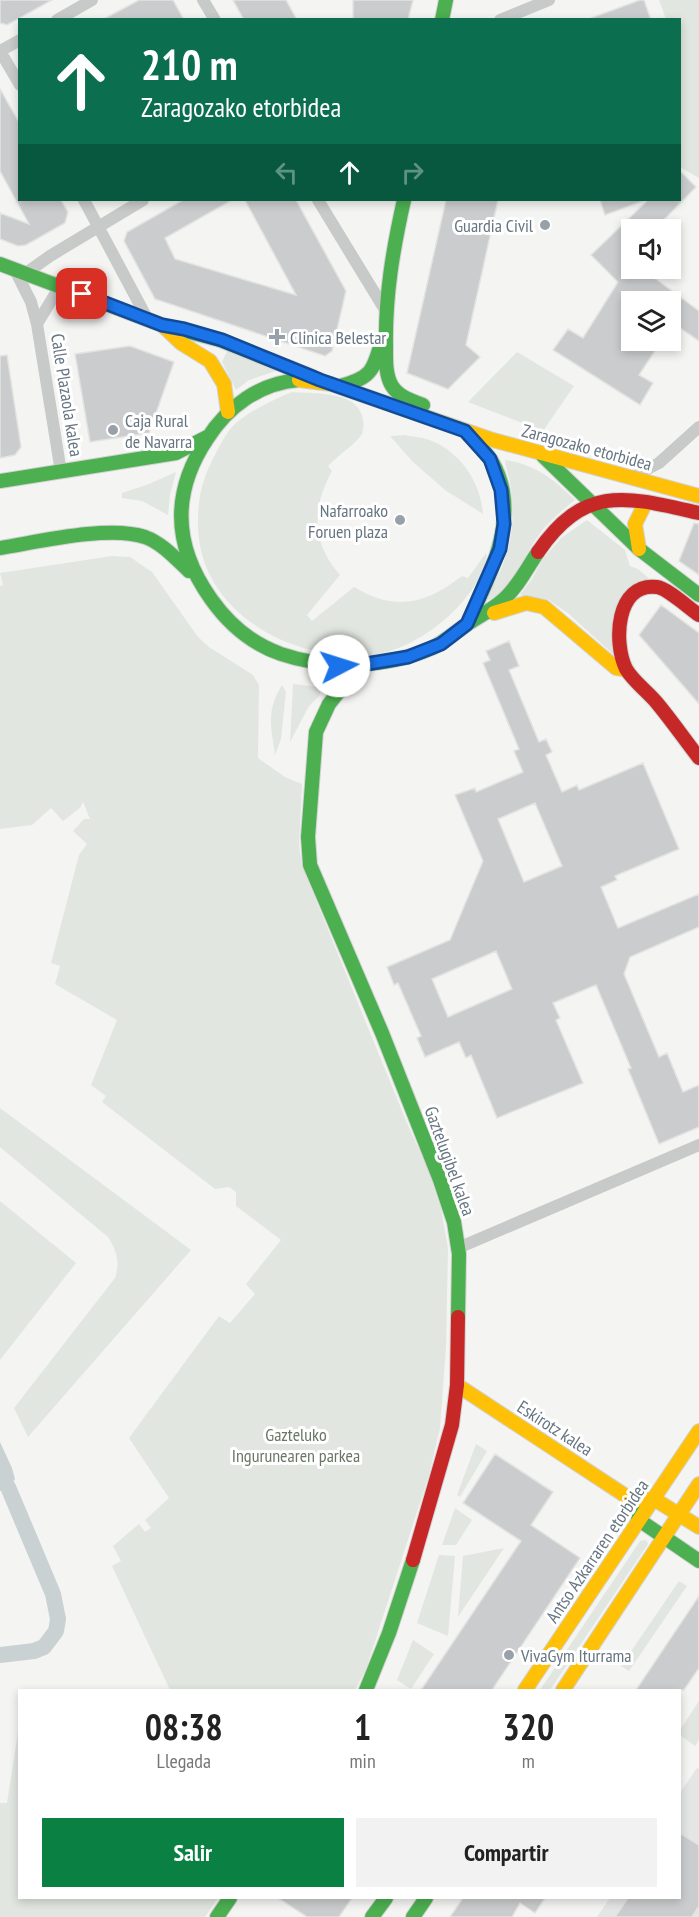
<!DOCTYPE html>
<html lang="es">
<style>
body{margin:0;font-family:"PT Sans Narrow",sans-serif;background:#f2f2f2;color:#222;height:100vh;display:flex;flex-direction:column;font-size:22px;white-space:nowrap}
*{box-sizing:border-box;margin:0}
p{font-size:20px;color:#767676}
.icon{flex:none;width:33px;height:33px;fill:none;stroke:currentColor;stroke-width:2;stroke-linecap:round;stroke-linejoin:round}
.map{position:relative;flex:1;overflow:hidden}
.drawer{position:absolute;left:18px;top:1689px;width:663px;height:210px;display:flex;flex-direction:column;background:#fff;border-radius:0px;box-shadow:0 3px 9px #0003}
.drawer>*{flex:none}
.guide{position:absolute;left:18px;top:18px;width:663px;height:183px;border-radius:0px;box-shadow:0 3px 9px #0003;background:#0b6e4f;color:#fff;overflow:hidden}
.buttons{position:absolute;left:621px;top:219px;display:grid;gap:12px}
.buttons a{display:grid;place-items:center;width:60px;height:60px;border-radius:0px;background:#fff;box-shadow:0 3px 9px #0003;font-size:30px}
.pin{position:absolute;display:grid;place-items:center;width:51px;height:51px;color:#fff;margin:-26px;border-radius:12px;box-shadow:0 3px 9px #0006}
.me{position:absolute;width:66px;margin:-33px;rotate:85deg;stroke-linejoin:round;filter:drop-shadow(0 0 4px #0008)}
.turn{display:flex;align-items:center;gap:21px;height:126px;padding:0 24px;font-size:27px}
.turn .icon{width:78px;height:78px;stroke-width:2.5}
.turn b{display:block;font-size:42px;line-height:51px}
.lanes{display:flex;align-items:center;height:57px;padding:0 24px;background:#0003;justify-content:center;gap:30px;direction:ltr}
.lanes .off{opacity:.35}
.eta{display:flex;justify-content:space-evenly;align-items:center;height:102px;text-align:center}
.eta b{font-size:36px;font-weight:600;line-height:42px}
.action{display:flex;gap:12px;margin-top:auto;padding:12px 24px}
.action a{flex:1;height:69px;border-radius:0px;background:#0b8043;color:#fff;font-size:24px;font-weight:600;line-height:69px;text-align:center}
.action a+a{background:#f2f2f2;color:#222}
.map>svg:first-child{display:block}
</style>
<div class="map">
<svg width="699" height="1917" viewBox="0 0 699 1917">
<rect width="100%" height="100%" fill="#f4f4f2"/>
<path fill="#e4e5e5" d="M697,1768L699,1769V1917H597L610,1898H680V1793Z"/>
<path fill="#e2e6e0" d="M659,0H699V178L680,167V20L666,19Z
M227,351L279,370L249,380L236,390L222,362Z
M517,352L574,386L543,431L468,402Z
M292,392C314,394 359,390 363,420C364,424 363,431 362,434C356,444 337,456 328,466L332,471C312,508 311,542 340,575L307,615L312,621L354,587C395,612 426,604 462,576L468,578L486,553C490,570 465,600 454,611C433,632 401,652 371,655C291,662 197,611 198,522C198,501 201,484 210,465C217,451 225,433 236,423C253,409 273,400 292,392Z
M405,435C413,437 424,437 432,441C461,453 481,483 483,514L445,490L413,462L390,436Z
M505,460C535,464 555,480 575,500C561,511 548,522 538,536C523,557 512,591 486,601C506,562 517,533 511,488C510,478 506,470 505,460Z
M176,472L170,495L168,515L142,501L122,498V493L149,484Z
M587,520L625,550L630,566L638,569L659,587L627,600L615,656L569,614L549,600L520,595L532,579L543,559L561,538Z
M112,556L130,557L152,572L198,637L209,647L253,675L259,685L258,758L285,777L302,784L299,845L302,866L407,1123L428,1170L441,1209L448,1248L446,1347L440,1428L429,1475L366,1669L355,1690H170L112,1566L121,1561L113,1546L139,1524L145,1532L151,1528L145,1520L169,1498L129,1438L219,1316L230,1323L255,1294L246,1284L281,1240L236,1206V1192L229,1187L215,1189L102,1102L106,1096L91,1085L117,1020L55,984L60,966L51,963L79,855L87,844L73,831L84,819H90L83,802L80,808L63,821L51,808L32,825L0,829V586L3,585L0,573Z
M293,684L318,687L321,690L319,696L309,706L290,742Z
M282,685L286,692L281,739L275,755C271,726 266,711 282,685Z
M0,1108L191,1250L28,1437L14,1408L115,1278C120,1262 117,1251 108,1237L0,1147Z
M0,1201L76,1263L0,1360Z
M476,1444L487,1451L460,1497L457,1495Z
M455,1508L472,1520L456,1545H442Z
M646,1540L648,1544L550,1690H540L640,1541Z
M504,1548L458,1617L463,1556Z
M439,1555L455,1556L448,1636L417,1623Z
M679,1581L687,1586L629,1671L621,1666Z
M413,1640L434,1654L411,1689L397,1680Z
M699,1701V1740L695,1746L680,1735V1730Z
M19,1726L20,1898H218L205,1917H0V1803H7Z"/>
<path fill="#c9d1d3" d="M0,1442L12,1468L15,1479L10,1485L0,1491Z"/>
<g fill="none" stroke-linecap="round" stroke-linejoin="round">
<path stroke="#c9d1d3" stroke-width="16" d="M0,1655L34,1651L44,1647L56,1631L58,1619L53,1594L8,1487"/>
</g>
<path fill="#cbcccd" stroke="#e3e3e2" stroke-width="1.5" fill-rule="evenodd" d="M0,0H52L7,25L0,23Z
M139,0H173L184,20H102Z
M233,0H286L297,20H244Z
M353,0H413L408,20H353Z
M640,0H644L651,20H591V18Z
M0,89L20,124V200H61L68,212L65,223L26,245L18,246L0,239V213L29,224L0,171Z
M680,171L696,187L654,230H632V268H641L699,311V341L670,321V302H632V340H662L639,375L653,383L640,405L553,350L568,329L583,338L618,282L591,255L648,200H680Z
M183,200H232L165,238L175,259L296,295L245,200H296L346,291L332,351L325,356L155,299L124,241L127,232Z
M446,200H498L466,345L480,357L448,389L407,373Z
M600,200H643V201L605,215Z
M130,346L174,362L149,433L90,442L75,354Z
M7,355L21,447L15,455L0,458V356Z
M694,523L699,524V575L679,561Z
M661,605L699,633V704L639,635Z
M509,641L519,666L509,670L539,742L546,739L552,752L546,755L562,792L577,785L579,790L643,763L679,849L615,876L617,880L601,887L618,928L699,894V927L630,957L624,974L659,1057L667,1053L683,1092L699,1085V1127L659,1144L628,1069L631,1068L596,985L553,1003L560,1018L556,1020L583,1083L497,1118L471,1055L466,1058L459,1042L425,1057L417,1038L421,1036L398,983L394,985L387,967L450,940L483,861L455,795L475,788L476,792L523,772L514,751L519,749L483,663L490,660L486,651ZM535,803L562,866L524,882L498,819ZM496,951L512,989L448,1017L432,979Z
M495,1454L553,1492L531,1525L580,1558L492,1690H421L521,1541L463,1503Z
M699,1596V1668L684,1690H636Z
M680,1833L699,1845V1906L692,1917H615L628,1898H680Z
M278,1898H352L339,1917H307Z
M463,1898H545L535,1913L520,1903L512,1917H450Z"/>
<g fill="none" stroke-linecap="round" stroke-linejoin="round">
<g stroke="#d1d2d2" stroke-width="16">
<path id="fast" d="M442,20L446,0
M404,200C393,249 385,296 386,346C386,358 385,375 392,386C399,397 412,401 423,405
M0,264L162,325L220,340L313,377
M299,380C260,383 228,406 207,439C171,493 173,546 211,599C228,623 252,644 281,654C328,670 386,668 432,648C444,642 454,633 466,625C478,617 492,610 503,600C518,587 527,568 538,552
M340,386C370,378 373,372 381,343
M466,432C474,441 484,449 491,460C523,512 491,573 468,622
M543,456L639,549L699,595
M0,481L176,453L207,437
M0,548C38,542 108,525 145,537C162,543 176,559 189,571
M360,665L329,704L316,732L308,837L310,865L382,1033L440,1180L454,1222L459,1254L458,1317
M636,1511L639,1520L699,1561
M366,1690L389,1633L413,1560
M217,1917L230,1898
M372,1917L386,1898
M413,1917L426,1898"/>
</g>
<g stroke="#d1d2d2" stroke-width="16">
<path id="slow" d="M162,325L181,343L210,361L224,384L228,412
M299,380L331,384L493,440L699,496
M639,549L635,524L646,502
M494,613L526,603L544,607L616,668L627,670
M457,1385L632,1500L654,1499L699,1527
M525,1690L699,1431
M563,1690L699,1484"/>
</g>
<g stroke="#d1d2d2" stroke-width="16">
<path id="jam" d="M538,552C585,483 628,497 699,513
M699,615C690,609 667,588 657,587C616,582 613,642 626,669C633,681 648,692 657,703C672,721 685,740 699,758
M413,1560L452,1425L457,1385L458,1317"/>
</g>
<path stroke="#c8caca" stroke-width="12" d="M203,0L215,20
M57,20L92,0
M500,20L549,0
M0,51L20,85
M0,51L20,40
M84,200L148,320
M318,200L385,310
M14,268L31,302L37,324L61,472
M26,273L50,256L143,200
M37,324L60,286
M630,478L659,463L699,427
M458,1248L699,1145"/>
<use href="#fast" stroke="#4caf50" stroke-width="14"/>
<use href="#slow" stroke="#ffc107" stroke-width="14"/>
<use href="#jam" stroke="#c62828" stroke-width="14"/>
</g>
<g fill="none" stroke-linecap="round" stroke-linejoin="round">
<g stroke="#114b97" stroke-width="15">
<path id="route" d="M82,294L162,325L184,329L222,340L320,380L465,431L490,459L501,490L504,524L500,549L467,624L441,644L408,657L360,665L339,666"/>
</g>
<use href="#route" stroke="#1a73e8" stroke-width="10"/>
</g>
<g fill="#98a1a9" stroke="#fff" stroke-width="2">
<circle cx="545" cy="225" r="6"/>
<path d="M274 328h6v6h6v6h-6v6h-6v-6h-6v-6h6z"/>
<circle cx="113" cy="430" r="6"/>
<circle cx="400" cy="520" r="6"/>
<circle cx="509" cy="1655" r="6"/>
</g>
<g text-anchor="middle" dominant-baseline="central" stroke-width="6" stroke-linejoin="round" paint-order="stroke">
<g font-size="18" fill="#667581" stroke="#fff" text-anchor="start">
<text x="533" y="225" text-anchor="end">Guardia Civil</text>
<text x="290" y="337">Clinica Belestar</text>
<text x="125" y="420">Caja Rural<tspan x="125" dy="21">de Navarra</tspan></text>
<text x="388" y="510" text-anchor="end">Nafarroako<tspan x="388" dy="21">Foruen plaza</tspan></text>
<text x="521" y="1655">VivaGym Iturrama</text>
</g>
<g font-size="18" fill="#667581" stroke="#fff">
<text transform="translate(67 395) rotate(81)">Calle Plazaola kalea</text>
<text transform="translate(587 447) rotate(15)">Zaragozako etorbidea</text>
<text transform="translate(450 1161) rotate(70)">Gaztelugibel kalea</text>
<text transform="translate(555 1428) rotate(33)">Eskirotz kalea</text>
<text transform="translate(597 1551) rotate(-56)">Antso Azkarraren etorbidea</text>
</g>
<g font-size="18" fill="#697864" stroke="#fff">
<text x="296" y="1434">Gazteluko<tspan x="296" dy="21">Ingurunearen parkea</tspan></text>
</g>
</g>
</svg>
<div class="buttons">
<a><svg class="icon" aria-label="sound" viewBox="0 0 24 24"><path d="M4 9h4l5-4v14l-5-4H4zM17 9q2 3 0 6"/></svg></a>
<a><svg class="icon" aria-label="layers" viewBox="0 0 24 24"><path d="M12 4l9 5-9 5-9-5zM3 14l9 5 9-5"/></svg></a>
</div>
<div class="pin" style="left:82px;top:294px;background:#d93025"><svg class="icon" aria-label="arrive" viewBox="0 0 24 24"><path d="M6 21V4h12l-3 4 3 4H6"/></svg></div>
<svg class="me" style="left:339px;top:666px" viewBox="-20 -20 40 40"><circle r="19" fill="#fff"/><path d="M0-13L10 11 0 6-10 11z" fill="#1a73e8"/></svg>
<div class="guide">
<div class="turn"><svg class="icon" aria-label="ahead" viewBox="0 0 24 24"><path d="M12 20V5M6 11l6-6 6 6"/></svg><div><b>210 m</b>Zaragozako etorbidea</div></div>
<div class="lanes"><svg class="icon off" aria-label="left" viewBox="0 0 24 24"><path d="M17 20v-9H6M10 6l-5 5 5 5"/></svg><svg class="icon" aria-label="ahead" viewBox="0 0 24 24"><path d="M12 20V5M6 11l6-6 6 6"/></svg><svg class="icon off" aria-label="right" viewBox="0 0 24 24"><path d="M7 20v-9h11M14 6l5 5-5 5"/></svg></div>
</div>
<section class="drawer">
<div class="eta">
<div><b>08:38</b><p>Llegada</p></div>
<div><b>1</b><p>min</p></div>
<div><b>320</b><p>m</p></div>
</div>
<div class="action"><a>Salir</a><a>Compartir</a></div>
</section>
</div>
